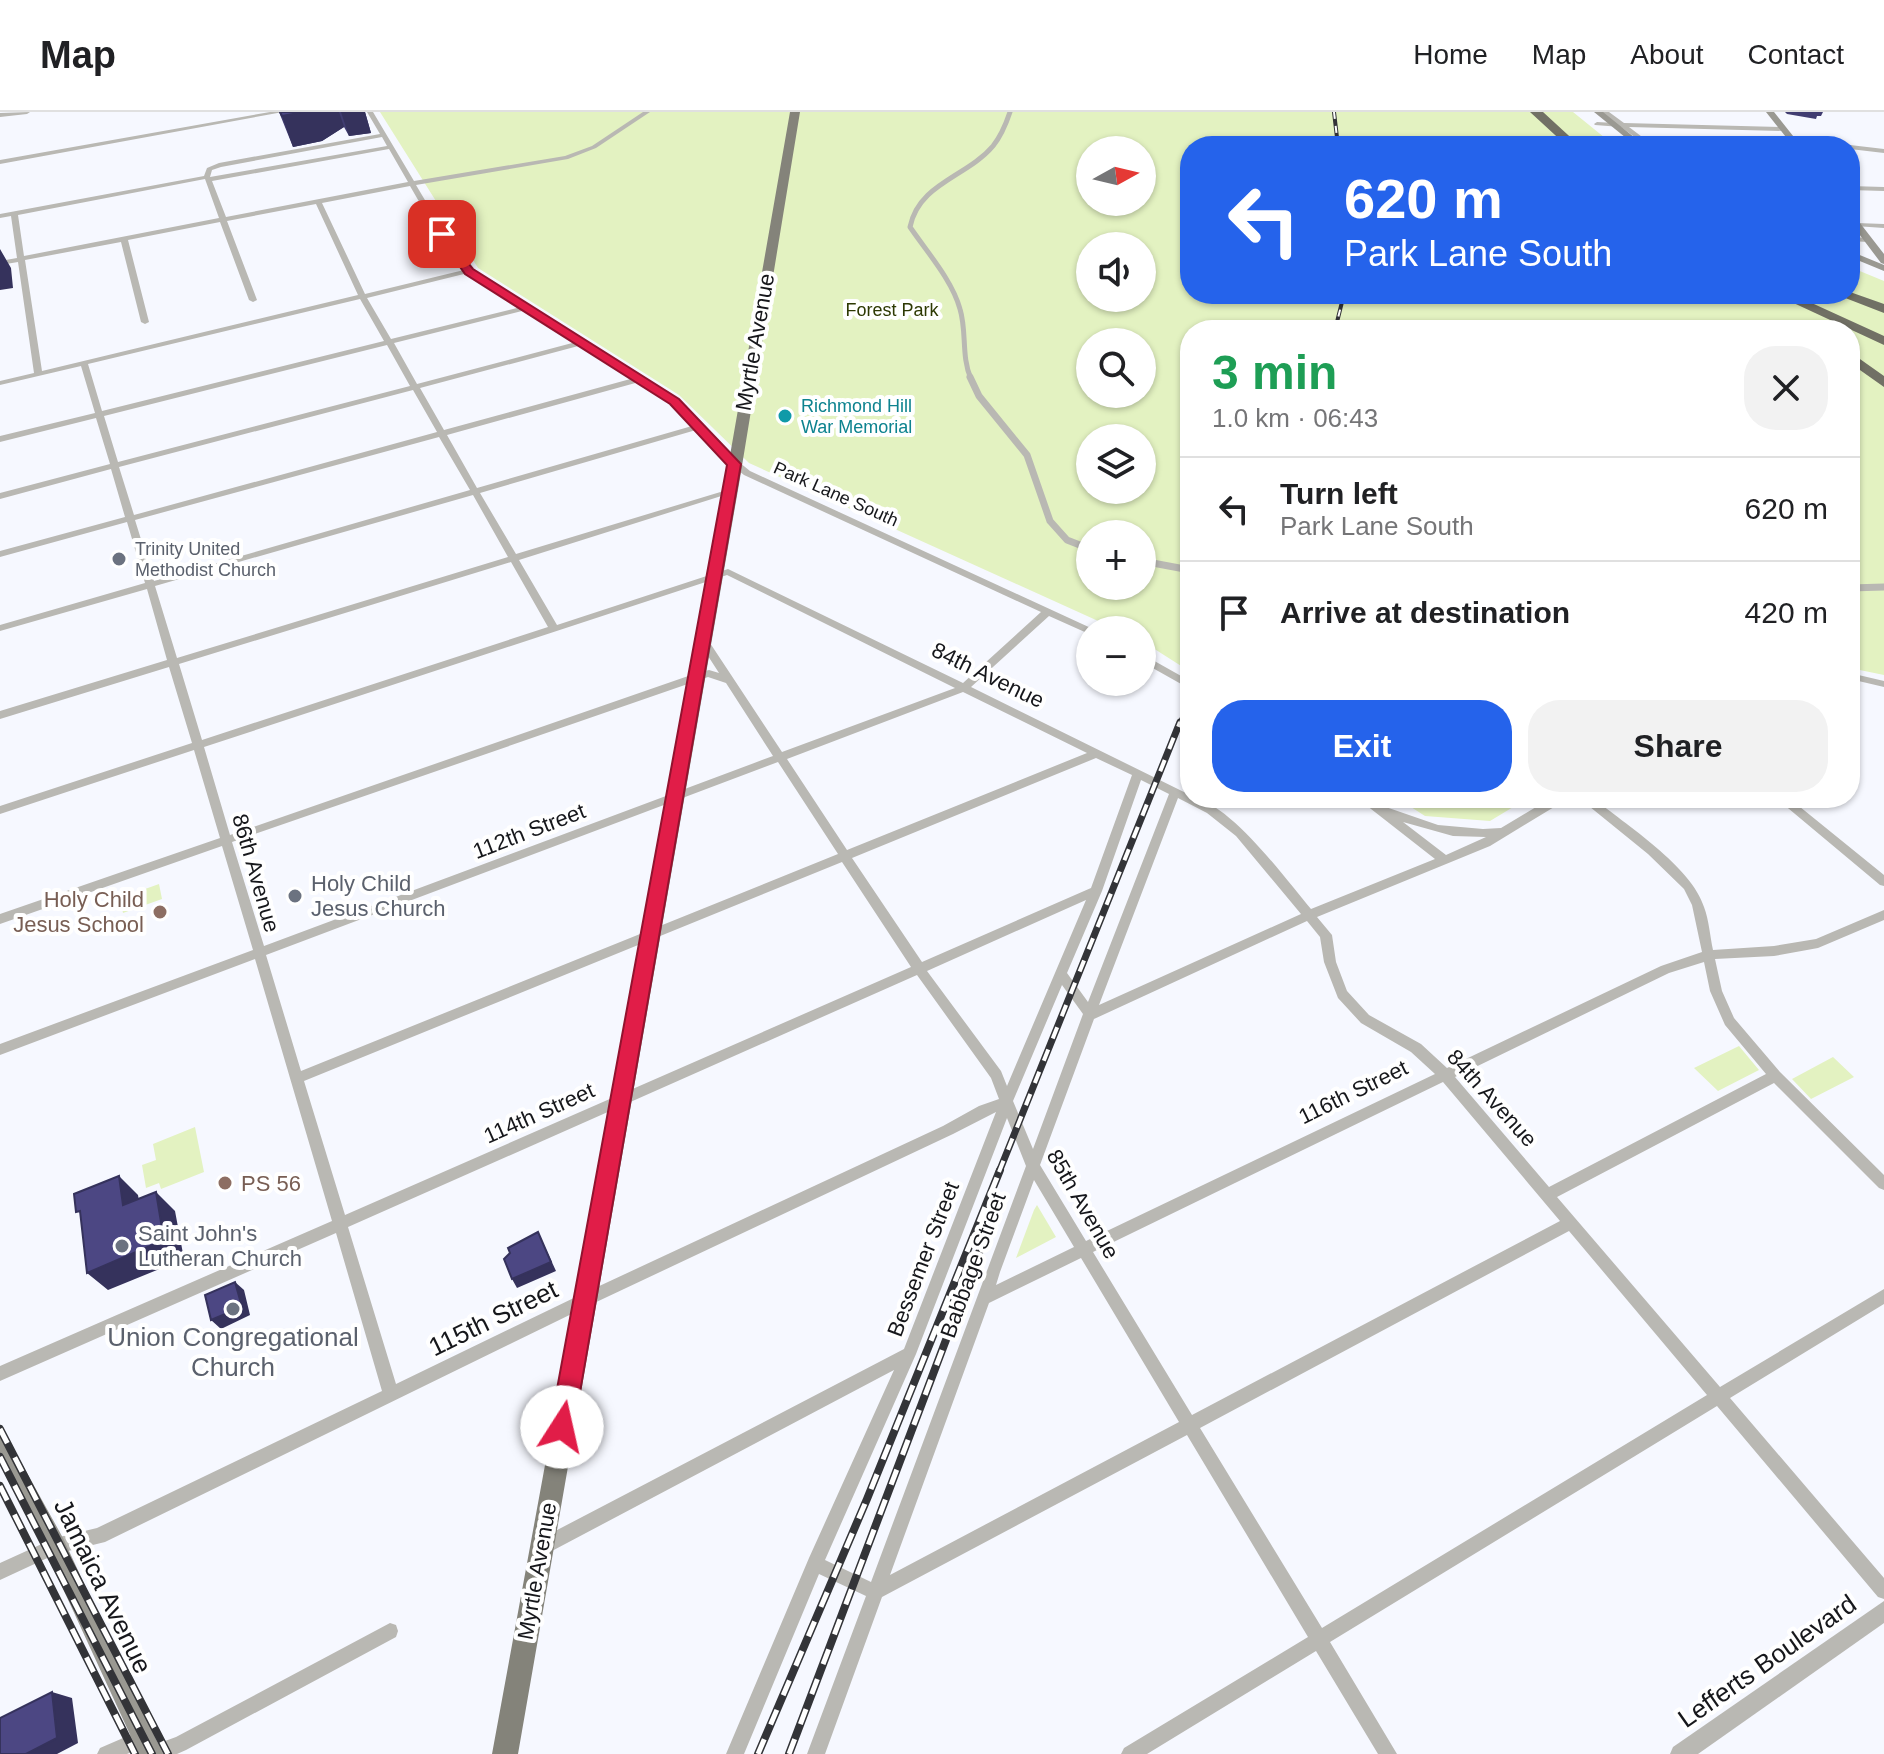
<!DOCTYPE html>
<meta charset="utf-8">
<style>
body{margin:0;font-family:Helvetica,sans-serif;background:#f2f2f2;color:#202124;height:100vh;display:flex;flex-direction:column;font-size:30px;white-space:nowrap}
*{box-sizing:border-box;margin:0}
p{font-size:26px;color:#757577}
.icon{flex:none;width:44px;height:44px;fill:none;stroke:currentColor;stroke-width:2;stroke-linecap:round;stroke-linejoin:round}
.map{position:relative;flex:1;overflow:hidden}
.side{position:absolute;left:1180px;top:208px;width:680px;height:488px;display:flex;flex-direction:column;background:#fff;border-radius:32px;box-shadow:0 2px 6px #0004}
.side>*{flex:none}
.banner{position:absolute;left:1180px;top:24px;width:680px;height:168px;border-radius:32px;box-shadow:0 2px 6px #0004;background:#2563eb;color:#fff;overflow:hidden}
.needle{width:52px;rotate:82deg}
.tools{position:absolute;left:1076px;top:24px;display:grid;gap:16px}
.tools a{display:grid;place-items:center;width:80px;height:80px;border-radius:50%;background:#fff;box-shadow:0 2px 6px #0004;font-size:40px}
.pin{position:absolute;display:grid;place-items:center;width:68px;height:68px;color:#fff;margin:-34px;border-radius:16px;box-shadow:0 4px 12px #0006}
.me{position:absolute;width:88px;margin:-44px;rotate:10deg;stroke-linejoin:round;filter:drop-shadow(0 0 6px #0008)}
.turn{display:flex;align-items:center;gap:28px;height:168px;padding:0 32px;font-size:36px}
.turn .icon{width:104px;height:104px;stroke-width:2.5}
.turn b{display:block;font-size:56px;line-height:68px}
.round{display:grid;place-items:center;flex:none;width:84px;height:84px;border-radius:32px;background:#f2f2f2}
.overview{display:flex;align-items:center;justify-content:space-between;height:136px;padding:0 32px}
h1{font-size:48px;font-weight:600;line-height:60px;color:#1e9e55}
.action{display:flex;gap:16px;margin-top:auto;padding:16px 32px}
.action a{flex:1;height:92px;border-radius:32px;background:#2563eb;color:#fff;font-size:32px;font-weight:600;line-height:92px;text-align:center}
.action a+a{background:#f2f2f2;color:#202124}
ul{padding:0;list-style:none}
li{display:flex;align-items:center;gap:24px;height:104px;padding:0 32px;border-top:2px solid #e0e0e0}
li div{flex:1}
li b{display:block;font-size:30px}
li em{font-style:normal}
header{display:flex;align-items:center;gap:48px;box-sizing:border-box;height:112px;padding:0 40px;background:#fff;border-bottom:2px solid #e0e0e0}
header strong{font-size:38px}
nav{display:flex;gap:44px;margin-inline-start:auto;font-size:28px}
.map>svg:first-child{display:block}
</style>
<header>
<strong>Map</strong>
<nav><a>Home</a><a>Map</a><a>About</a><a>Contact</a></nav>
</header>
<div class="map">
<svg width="1884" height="1642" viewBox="0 0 1884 1642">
<rect width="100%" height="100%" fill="#f6f8ff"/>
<path fill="#e3f2c1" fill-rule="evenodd" d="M380,0H1573L1615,34H1190V182H1850V155L1884,169V563L1850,556V218H1190L1189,559L1142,529V518H1118L749,351L679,283L478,156ZM1090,38H1142V90H1090ZM1090,134H1142V186H1090ZM1090,230H1142V282H1090ZM1090,326H1142V378H1090ZM1090,422H1142V474H1090Z
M1397,686H1528L1490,709L1425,704Z
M159,772L162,787L123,801L120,786Z
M1739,934L1759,958L1718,979L1694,956Z
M1833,945L1854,965L1811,987L1792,967Z
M195,1015L204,1060L161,1077L159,1071L146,1076L142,1053L156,1048L153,1032Z
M1037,1093L1056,1125L1016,1146L1034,1098Z"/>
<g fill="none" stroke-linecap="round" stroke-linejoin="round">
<path stroke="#b9b8b3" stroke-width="5" d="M971,267C961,244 967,220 960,197C952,168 927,140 910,115C919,71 967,65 993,34C1001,24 1006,12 1010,0"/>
<path stroke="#b9b8b3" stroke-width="7" d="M970,265L979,284L1027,343L1050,409L1067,428L1090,437
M1142,449L1190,458
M1850,476L1884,475"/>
<path fill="#b9b8b3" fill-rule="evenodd" d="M30,0L27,2L0,5V1Z
M270,0H283L0,52V48Z
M367,0H373L414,69L565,44L592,34L643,0H650L596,36L568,47L416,73L454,137L472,157L678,287L719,334L750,359L1093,517L1094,518H1090V522L1087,521L1049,504L971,575L1190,683V686C1227,686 1287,769 1311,797L1435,747L1357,686H1371L1380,693L1438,713L1483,717L1501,716L1551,686H1566L1564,689L1490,734L1317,805L1332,823L1336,850L1347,879L1369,903L1421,932L1447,956L1661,854L1702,840L1692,793L1684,777L1648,742L1579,686H1593C1625,712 1692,755 1704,795C1709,808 1710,824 1713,838L1774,834L1816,827L1884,798V808L1818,836L1774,844L1715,847L1722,879L1734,906L1780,960L1884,1063V1078L1879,1076L1774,971L1557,1085L1720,1275L1884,1177V1192L1730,1286L1884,1466V1487L1878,1485L1717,1294L1330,1530L1397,1642H1378L1316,1539L1147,1642H1121L1124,1636L1308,1525L1187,1323L882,1485L825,1642H807L866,1484L819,1462L744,1642H726L809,1446L894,1258L550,1440L544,1442L538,1440L536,1434L538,1428L904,1237L996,1000L953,1022L590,1193L105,1430L56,1442L0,1468V1451L55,1426L97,1416L382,1279L336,1121L0,1269V1254L332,1109L255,847L0,943V932L253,838L222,734L0,812V802L220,726L194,638L0,702V694L192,631L169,555L0,607V599L167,548L147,477L0,519V513L145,471L127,410L0,445V439L125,405L111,357L0,387V381L110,352L96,306L0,330V324L95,301L81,254L0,273V269L34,261L18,150L0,153V149L17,146L11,104L0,106V102L204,64L207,56L219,51L380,22ZM382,25L387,34L210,65L212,58L221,55ZM389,37L408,70L226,105L212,69ZM205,67L219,106L24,144L18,103ZM410,74L447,138L464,158L365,182L322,91ZM316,92L358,183L42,259L25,148L121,130L141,210L145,212L149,210L128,128L220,110L249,188L253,190L257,188L227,109ZM468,161L521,195L391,227L367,186ZM360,187L384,229L102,299L88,252ZM526,198L576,230L417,272L394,231ZM387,233L410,274L118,350L104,304ZM582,233L634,266L444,318L420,276ZM639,270L672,291L692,314L477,376L447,323ZM413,278L437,320L134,403L119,355ZM696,318L713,338L744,363L1041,500L963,571L728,457L557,513L519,448L734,380L730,377L727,378L516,442L480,381ZM439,325L470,378L154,469L135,408ZM473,383L508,445L177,546L155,474ZM511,450L548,515L202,628L179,552ZM727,463L955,576L782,640L708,528L704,527L699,530L719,561L709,558L694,562L230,723L204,635ZM708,565L726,571L773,644L264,834L232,730ZM963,580L1087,641L847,738L787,647ZM1096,646L1132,663L1091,776L922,850L852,746ZM778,650L838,742L301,959L266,843ZM1141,668L1169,682L1088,890L1067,861L1102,779ZM1178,686L1207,701L1236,724L1301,802L1099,893ZM1403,710L1453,724L1486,725L1446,743ZM842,750L911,855L345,1103L304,969ZM1086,788L1007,974L1001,959L927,859ZM1307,809L1320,825L1324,850L1338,886L1361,911L1411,940L1435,962L1086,1129L1040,1053L1094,907ZM1704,850L1710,879L1725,913L1766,962L1549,1075L1455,965L1669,861ZM917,863L991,966L999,987L979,994L943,1014L580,1183L396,1272L348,1115ZM1062,873L1083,902L1033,1037L1013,989ZM1443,970L1560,1109L1192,1303L1093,1140ZM1007,1006L1026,1054L871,1470L825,1448L916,1242ZM1034,1068L1074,1135L996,1173L1000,1160ZM1569,1119L1707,1283L1322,1516L1200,1316ZM1081,1146L1179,1310L890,1463L989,1191Z
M1602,0H1609L1624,11L1783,15L1786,17L1783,19L1629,15L1654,34H1647L1621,15L1595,13L1594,12L1597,10L1615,11Z
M1792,26L1844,32L1847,34H1827L1790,29L1789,28Z
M1850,33L1884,37V41L1850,37V34H1847Z
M1850,74L1884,75V79L1850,78Z
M1857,111L1884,112V116L1855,114V112Z
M1850,125L1868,126L1872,128L1868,130L1850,129Z
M1142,542L1190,569V577L1142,550Z
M1850,561L1884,569V575L1850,567Z
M1776,686H1789L1884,763V774L1880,773Z
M390,1511L396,1513L398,1519L396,1525L186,1638L177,1642H143L146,1636L176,1625Z
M144,1617L150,1620L153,1626L150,1632L127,1642H97L100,1636Z"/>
<path fill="#b9b8b3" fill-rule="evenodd" d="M1884,1489V1511L1698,1642H1670L1673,1635Z"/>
<path fill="#9a9992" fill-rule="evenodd" d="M1594,0H1603L1645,34H1636Z
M1766,0H1774L1801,34H1793Z
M1850,101L1853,102L1884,142V152L1881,151L1850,110Z
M1850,139L1884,153V159L1850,145Z
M0,1322L7,1325L63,1426L163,1642H139L47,1442L0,1353Z"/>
<path fill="#84837a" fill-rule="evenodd" d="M790,0H800L739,372L518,1642H492L725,372Z"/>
<path fill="#717065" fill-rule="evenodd" d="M1530,0H1543L1580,34H1567Z
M1850,180L1884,192V201L1835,182Z
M1774,182H1792L1884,224V233Z
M1850,240L1884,264V275L1850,251Z"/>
<g stroke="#333438" stroke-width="4">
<path id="rail-far3" d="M1334,0L1338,34
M1335,218L1344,182"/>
</g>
<g stroke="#333438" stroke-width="5">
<path id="rail-far2" d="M1180,612L1190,586"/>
</g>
<g stroke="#333438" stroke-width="7">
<path id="rail-far1" d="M999,1060L1180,610"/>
</g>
<g stroke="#333438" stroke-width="8">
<path id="rail" d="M0,1317L168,1642
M0,1345L152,1642
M0,1374L135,1642
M758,1642L867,1387L1000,1058
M789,1642L985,1125"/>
</g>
<use href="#rail-far3" stroke="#fff" stroke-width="2" stroke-dasharray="7" stroke-linecap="butt"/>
<use href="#rail-far2" stroke="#fff" stroke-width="3" stroke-dasharray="9" stroke-linecap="butt"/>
<use href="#rail-far1" stroke="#fff" stroke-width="4" stroke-dasharray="12" stroke-linecap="butt"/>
<use href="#rail" stroke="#fff" stroke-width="5" stroke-dasharray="16" stroke-linecap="butt"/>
</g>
<path fill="#413d71" d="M279,0H365L371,21L349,24L344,15L322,29L293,35Z
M1785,0H1823L1821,4H1817L1816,7L1787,2Z"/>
<path fill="#35325c" d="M304,0H339L344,15L322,29L293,35L282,4Z
M341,0H365L371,21L349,24Z
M0,137L11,156L13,176L0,178Z
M119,1064L138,1083L143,1112L123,1093Z
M156,1080L175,1099L184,1147L108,1178L87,1161Z
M538,1120L556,1159L517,1176L512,1167Z
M235,1170L244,1178L250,1203L221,1217L211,1208Z
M52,1580L72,1586L78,1631L57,1642H26Z"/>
<path fill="#4c4783" stroke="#35325c" stroke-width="2" d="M280,0H304L282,4Z
M119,1064L123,1093L156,1080L164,1128L87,1161L80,1099L76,1100L74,1082Z
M538,1120L551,1150L512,1167L504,1147L510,1141L508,1136Z
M235,1170L242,1195L211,1208L205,1183Z
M52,1580L57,1626L26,1642H0V1606Z"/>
<path fill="#e11d48" stroke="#92132f" stroke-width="2" d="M442,119L473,157L679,287L741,352L574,1315L570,1323L562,1327L554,1323L550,1315L727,353L670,292L465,162L437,122Z"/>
<circle fill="#0f9aa8" stroke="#fff" stroke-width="3" cx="785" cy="304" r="8"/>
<g fill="#6b7280" stroke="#fff" stroke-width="3">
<circle cx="119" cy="447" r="8"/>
<circle cx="295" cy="784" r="8"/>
<circle cx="122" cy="1134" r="8"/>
<circle cx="233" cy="1197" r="8"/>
</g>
<g fill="#8d6e63" stroke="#fff" stroke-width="3">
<circle cx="160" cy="800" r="8"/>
<circle cx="225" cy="1071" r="8"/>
</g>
<g text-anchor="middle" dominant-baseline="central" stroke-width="8" stroke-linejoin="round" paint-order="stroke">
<g font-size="18" fill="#2d3903" stroke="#fff">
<text x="892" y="198">Forest Park</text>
</g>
<g font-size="18" fill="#0d838f" stroke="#fff" text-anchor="start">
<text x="801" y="294">Richmond Hill<tspan x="801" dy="21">War Memorial</tspan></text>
</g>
<g font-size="18" fill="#16171b" stroke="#fff">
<text transform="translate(836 382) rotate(24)">Park Lane South</text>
</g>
<g font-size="18" fill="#5b616d" stroke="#fff" text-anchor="start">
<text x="135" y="437">Trinity United<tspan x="135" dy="21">Methodist Church</tspan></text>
</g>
<g font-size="22" fill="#16171b" stroke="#fff">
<text transform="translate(755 230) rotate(-80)">Myrtle Avenue</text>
<text transform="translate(988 563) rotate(26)">84th Avenue</text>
<text transform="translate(529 719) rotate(-21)">112th Street</text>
<text transform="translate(256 761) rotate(74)">86th Avenue</text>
<text transform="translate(1353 980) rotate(-26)">116th Street</text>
<text transform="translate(1492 986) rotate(48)">84th Avenue</text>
<text transform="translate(539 1001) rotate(-24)">114th Street</text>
<text transform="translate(1083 1092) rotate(60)">85th Avenue</text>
<text transform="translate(923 1147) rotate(-69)">Bessemer Street</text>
<text transform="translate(973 1153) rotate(-70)">Babbage Street</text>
<text transform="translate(537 1459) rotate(-80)">Myrtle Avenue</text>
</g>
<g font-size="22" fill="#5b616d" stroke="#fff" text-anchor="start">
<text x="311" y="771">Holy Child<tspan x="311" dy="25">Jesus Church</tspan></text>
<text x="138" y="1121">Saint John's<tspan x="138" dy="25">Lutheran Church</tspan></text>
</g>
<g font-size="22" fill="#785e54" stroke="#fff" text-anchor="end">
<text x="144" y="787">Holy Child<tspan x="144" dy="25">Jesus School</tspan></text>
<text x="241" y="1071" text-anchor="start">PS 56</text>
</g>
<g font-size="26" fill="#16171b" stroke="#fff">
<text transform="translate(493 1206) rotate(-26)">115th Street</text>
<text transform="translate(103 1474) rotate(64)">Jamaica Avenue</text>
<text transform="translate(1767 1549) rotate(-35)">Lefferts Boulevard</text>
</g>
<g font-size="26" fill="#5b616d" stroke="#fff">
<text x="233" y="1225">Union Congregational<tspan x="233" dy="30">Church</tspan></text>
</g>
</g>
</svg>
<div class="tools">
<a><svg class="needle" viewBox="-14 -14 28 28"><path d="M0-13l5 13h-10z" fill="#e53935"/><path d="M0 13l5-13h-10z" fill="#757577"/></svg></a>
<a><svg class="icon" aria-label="sound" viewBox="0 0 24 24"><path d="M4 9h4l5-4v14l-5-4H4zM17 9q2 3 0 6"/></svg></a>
<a><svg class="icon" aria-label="search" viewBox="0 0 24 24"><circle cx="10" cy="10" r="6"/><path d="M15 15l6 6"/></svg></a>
<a><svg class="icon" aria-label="layers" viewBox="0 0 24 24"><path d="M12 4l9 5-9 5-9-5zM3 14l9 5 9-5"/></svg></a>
<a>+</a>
<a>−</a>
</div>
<div class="pin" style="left:442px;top:122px;background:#d93025"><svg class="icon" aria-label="arrive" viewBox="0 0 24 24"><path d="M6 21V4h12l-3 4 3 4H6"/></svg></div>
<svg class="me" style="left:562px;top:1315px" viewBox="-20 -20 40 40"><circle r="19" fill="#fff"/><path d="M0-13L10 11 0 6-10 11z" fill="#e11d48"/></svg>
<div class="banner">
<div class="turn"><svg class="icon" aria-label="left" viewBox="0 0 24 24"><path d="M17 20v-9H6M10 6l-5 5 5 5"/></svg><div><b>620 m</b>Park Lane South</div></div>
</div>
<section class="side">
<div class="overview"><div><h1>3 min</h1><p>1.0 km · 06:43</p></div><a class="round"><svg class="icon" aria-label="close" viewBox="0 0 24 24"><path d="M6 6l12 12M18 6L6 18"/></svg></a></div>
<ul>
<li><svg class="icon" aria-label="left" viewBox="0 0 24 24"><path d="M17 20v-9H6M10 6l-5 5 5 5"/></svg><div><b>Turn left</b><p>Park Lane South</p></div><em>620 m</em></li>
<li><svg class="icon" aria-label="arrive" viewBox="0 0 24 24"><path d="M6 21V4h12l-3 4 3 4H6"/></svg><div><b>Arrive at destination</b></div><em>420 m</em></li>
</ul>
<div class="action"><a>Exit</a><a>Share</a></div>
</section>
</div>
